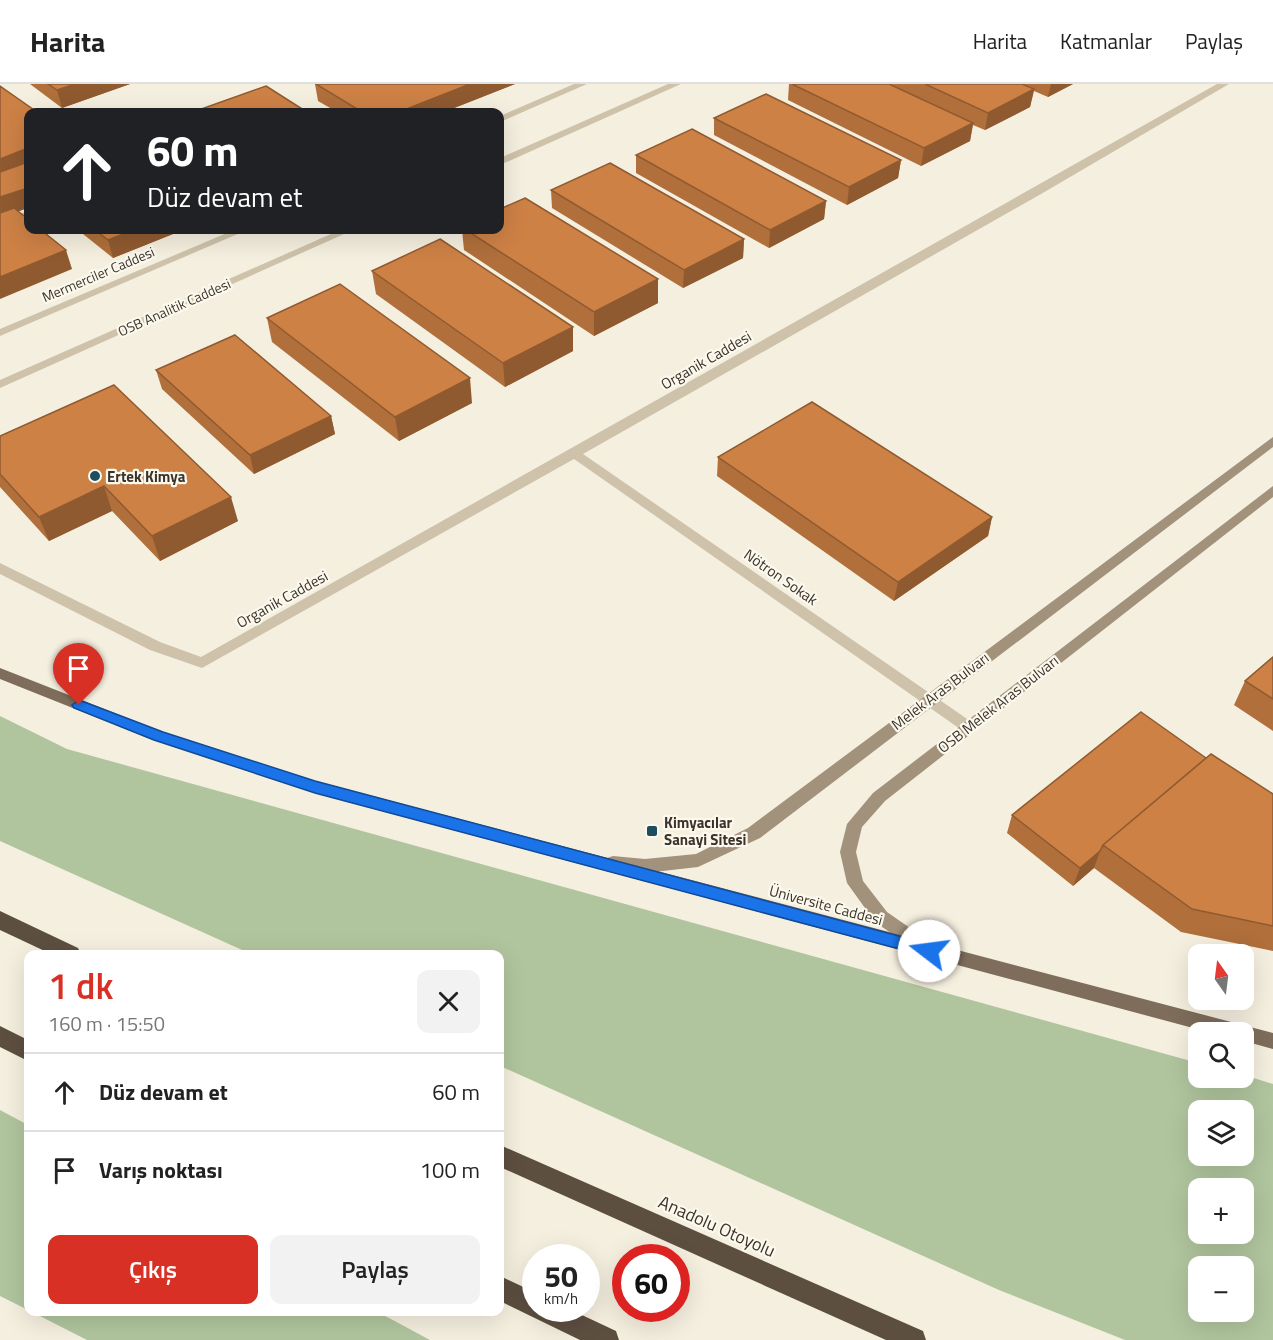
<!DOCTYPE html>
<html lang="tr">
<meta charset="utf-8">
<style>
body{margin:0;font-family:"Titillium Web",sans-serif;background:#f2f2f2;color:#222;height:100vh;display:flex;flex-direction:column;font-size:22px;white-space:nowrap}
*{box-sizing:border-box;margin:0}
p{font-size:20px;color:#767676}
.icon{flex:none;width:33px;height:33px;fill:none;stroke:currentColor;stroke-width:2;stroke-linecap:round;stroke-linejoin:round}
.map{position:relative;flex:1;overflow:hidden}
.details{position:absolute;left:24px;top:866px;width:480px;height:366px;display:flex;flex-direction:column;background:#fff;border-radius:12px;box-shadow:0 6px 24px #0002}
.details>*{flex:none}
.hud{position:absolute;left:24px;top:24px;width:480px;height:126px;border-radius:12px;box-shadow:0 6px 24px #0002;background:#202124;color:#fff;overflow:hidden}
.needle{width:39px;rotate:346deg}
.tools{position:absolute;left:1188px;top:860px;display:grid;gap:12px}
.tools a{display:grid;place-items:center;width:66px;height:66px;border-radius:12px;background:#fff;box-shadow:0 6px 24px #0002;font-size:30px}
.speed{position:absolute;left:522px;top:1160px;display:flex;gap:12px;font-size:30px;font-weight:700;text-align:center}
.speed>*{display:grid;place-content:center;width:78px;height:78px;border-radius:50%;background:#fff;box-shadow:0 6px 24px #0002;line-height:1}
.speed small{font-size:15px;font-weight:400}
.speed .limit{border:9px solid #d22;background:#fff;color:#111}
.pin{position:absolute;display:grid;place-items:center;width:51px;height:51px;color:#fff;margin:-62px -26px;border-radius:50% 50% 50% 0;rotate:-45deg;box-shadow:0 0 6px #0007}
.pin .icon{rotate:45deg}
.me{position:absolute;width:66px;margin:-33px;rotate:285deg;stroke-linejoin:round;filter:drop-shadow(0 0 4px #0008)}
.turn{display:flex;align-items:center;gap:21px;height:126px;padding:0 24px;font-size:27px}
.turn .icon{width:78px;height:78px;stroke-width:2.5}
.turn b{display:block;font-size:42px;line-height:51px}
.round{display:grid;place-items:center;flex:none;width:63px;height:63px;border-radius:12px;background:#f2f2f2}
.head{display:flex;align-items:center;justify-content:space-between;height:102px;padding:0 24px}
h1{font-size:36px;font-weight:600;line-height:45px;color:#d93025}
.button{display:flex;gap:12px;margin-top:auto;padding:12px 24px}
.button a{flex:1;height:69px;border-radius:12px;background:#d93025;color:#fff;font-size:24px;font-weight:600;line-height:69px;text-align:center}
.button a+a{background:#f2f2f2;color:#222}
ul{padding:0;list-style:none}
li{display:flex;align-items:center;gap:18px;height:78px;padding:0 24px;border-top:2px solid #e0e0e0}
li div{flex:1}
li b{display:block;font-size:22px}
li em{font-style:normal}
header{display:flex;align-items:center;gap:36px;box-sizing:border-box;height:84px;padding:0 30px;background:#fff;border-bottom:2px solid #e0e0e0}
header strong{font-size:28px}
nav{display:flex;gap:33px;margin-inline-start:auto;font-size:21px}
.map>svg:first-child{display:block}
</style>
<header>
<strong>Harita</strong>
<nav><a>Harita</a><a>Katmanlar</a><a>Paylaş</a></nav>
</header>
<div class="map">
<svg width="1273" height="1256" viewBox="0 0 1273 1256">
<rect width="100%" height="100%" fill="#f5efdf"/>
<path fill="#b0c59e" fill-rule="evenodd" d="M0,632L67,665L1198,979V993L1244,991L1273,1000V1256H1125L999,1206L500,982V870H251L0,757ZM1198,1026H1244V1071H1198ZM1198,1104H1244V1149H1198ZM1198,1182H1244V1227H1198Z
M0,1026L28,1041V1226L0,1212Z
M30,1227H376L430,1256H87Z"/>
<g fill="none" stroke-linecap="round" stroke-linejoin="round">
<path fill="#cec2aa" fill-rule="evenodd" d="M28,127V134L0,144V137Z"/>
<path fill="#cec2aa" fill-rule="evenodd" d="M574,0H587L500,38V32Z
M668,0H681L500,81V74Z
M1217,0H1229L1041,110L583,370L973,639L976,643L973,647H963L574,375L202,584L150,566L0,490V479L160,558L201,573Z
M234,146H247L0,252V245Z
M340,146H353L0,304V296Z"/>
<path fill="#a2917b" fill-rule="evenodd" d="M1273,353V363L760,754L698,783L645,789L607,784L605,779L607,774L613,772L645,775L696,770L748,744Z
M1273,402V413L885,717L862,743L856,768L863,797L887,828L933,860L936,865L933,870L927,872L921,870L875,838L847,799L840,768L847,740L873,709Z"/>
<path fill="#7e6d5a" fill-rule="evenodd" d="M0,584L163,648L315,697L1273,949V965L1244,957V948H1208L315,709L153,656L0,595Z"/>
<path fill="#5d4f40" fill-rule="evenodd" d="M0,827L78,864L81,870H51L0,846Z
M0,942L28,956V977L0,963Z
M500,1061L923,1247L926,1256H886L500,1083Z
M500,1192L536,1209V1224H567L616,1247L619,1256H580L500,1217Z"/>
</g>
<path fill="#b06f3b" d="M30,0H130L62,24Z
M315,0H515L444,28H337L318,17Z
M789,0H1073L1048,13L1034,7L1030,23L985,46L973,41L970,57L921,82L788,16Z
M714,34L901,76L898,94L847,121L714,51Z
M636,71L826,117L824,135L769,164L636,89Z
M551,106L744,155L743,174L683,204L552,124Z
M78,146H183L113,174Z
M462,146H500L658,195V219L594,252L464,166Z
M372,187L573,243V267L505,303L376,210Z
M267,234L472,319L399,357L272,258Z
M156,286L331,332L335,350L254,390L162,305Z
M0,352L238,437L160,477L112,427L49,457L0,403Z
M718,373L992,433L988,452L894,517L717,392Z
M1273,573V647L1234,621L1245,597Z
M1206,674L1273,710V867L1181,848L1094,784L1073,802L1007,749L1012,731Z"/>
<path fill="#905a30" d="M75,0H130L62,24L57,6Z
M470,0H515L444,28H399Z
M1051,0H1073L1048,13Z
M1034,5L1030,23L985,46L988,29Z
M973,39L970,57L921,82L924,64Z
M28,64V85L0,95V75Z
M901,76L898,94L847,121L849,103Z
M28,104V124L0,134V113Z
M826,117L824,135L769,164L770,146Z
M134,146H183L113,174L108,156Z
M744,155L743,174L683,204L684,186Z
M66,166L72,185L0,215V193Z
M658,195V219L594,252V228Z
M573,243V267L505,303L503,279Z
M470,294L472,319L399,357L395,333Z
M331,332L335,350L254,390L250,371Z
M104,402L112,427L49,457L39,433Z
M231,413L238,437L160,477L152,452Z
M992,433L988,452L894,517L898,498Z
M1100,767L1094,784L1073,802L1080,784Z"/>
<path fill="#cd8145" stroke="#905a30" stroke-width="1.5" d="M48,0H75L57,6Z
M316,0H470L399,28H362Z
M792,0H889L973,39L924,64Z
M925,0H1022L1034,5L988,29Z
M0,2L37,28H28V64L0,75Z
M266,2L307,28H193Z
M766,10L901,76L849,103L714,34Z
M692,45L826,117L770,146L636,71Z
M28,78V104L0,113V88Z
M610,79L744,155L684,186L551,106Z
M525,114L658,195L594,228L466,146H500V125Z
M14,124L28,135V146H41L66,166L0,193V129Z
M95,146H134L108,156Z
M440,155L573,243L503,279L372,187Z
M340,200L470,294L395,333L267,234Z
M235,251L331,332L250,371L156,286Z
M114,301L231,413L152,452L104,402L39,433L0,390V352Z
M812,318L992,433L898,498L718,373Z
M1273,573V615L1245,597Z
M1141,628L1206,674L1103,761L1100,767L1080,784L1012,731Z
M1211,670L1273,710V842L1192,825L1103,761Z"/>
<path fill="#1a73e8" stroke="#114b97" stroke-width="1.5" d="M79,616L163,648L315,697L929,860L935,862L937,867L935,871L929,873L315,709L154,656L74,624L72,621Z"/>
<g fill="#1c4e60" stroke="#fbf8ed" stroke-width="2">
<circle cx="95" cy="392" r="6"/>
<rect x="646" y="741" width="12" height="12" rx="3"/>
</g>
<g text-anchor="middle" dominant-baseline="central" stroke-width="4.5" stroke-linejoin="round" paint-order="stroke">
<g font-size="14" fill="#3b332a" stroke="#fbf8ed">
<text transform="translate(98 190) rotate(-23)">Mermerciler Caddesi</text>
<text transform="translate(174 223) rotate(-24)">OSB Analitik Caddesi</text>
</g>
<g font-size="15" fill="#3b332a" stroke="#fbf8ed">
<text transform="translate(706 276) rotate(-30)">Organik Caddesi</text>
<text transform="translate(781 493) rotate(35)">Nötron Sokak</text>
<text transform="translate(282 515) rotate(-29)">Organik Caddesi</text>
<text transform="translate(940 607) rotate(-37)">Melek Aras Bulvarı</text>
<text transform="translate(998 620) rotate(-38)">OSB Melek Aras Bulvarı</text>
<text transform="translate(826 821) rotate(15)">Üniversite Caddesi</text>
</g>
<g font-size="15" font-weight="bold" fill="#3b332a" stroke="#fbf8ed" text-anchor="start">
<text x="107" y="392">Ertek Kimya</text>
<text x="664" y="738">Kimyacılar<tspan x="664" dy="17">Sanayi Sitesi</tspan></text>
</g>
<g font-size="18" fill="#3b332a" stroke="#fbf8ed">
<text transform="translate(717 1142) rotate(24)">Anadolu Otoyolu</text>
</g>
</g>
</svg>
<div class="tools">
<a><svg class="needle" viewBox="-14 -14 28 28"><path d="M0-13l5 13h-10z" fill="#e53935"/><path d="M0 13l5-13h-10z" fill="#767676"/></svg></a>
<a><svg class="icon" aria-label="search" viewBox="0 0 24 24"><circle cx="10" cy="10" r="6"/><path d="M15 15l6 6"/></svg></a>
<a><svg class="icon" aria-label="layers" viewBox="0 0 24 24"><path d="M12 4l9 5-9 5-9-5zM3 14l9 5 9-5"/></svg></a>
<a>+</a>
<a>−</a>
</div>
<div class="speed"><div>50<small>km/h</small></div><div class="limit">60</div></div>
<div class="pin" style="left:79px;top:621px;background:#d93025"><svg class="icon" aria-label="arrive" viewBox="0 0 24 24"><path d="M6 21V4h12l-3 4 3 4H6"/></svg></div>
<svg class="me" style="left:929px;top:867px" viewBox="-20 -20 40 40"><circle r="19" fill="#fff"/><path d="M0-13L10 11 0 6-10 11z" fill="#1a73e8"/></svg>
<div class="hud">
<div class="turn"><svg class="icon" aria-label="ahead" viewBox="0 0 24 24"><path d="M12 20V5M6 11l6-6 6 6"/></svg><div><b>60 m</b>Düz devam et</div></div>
</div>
<section class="details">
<div class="head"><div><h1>1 dk</h1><p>160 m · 15:50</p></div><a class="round"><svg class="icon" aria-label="close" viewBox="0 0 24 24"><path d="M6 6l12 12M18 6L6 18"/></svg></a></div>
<ul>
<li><svg class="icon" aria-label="ahead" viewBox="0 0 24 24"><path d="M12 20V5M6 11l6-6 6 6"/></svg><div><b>Düz devam et</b></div><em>60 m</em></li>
<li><svg class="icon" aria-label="arrive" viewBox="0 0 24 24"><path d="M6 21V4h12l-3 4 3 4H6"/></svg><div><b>Varış noktası</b></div><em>100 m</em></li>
</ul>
<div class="button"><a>Çıkış</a><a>Paylaş</a></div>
</section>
</div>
